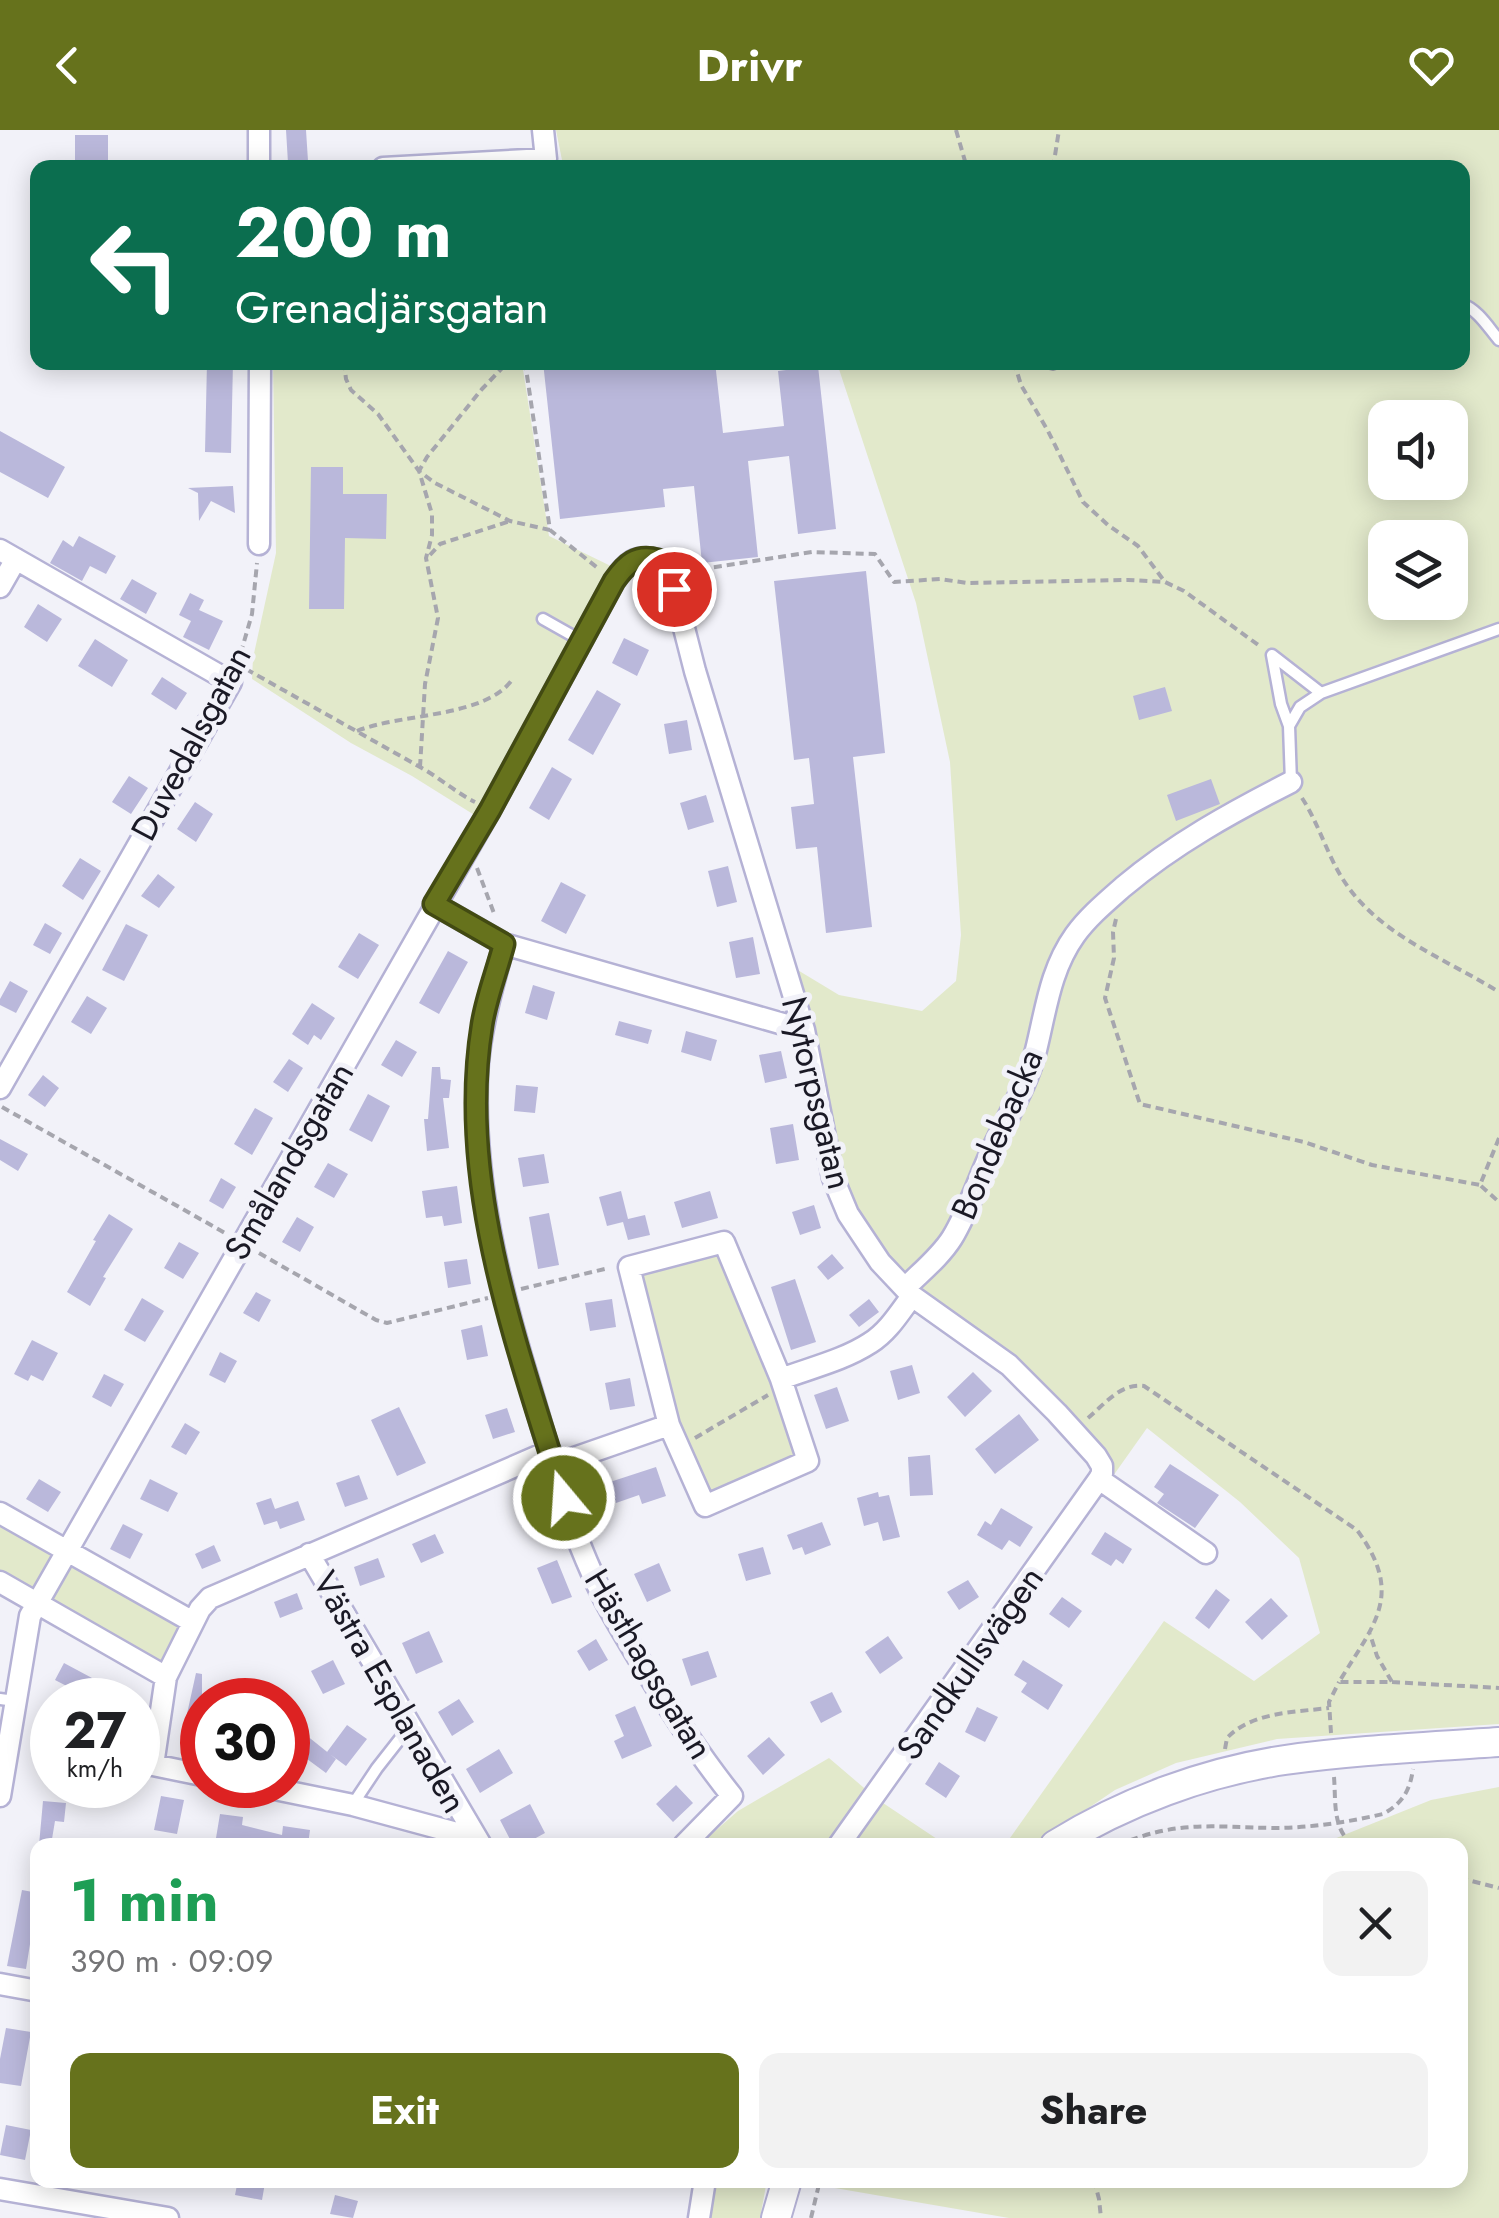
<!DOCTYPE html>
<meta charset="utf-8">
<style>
body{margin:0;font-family:Jost,sans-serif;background:#f2f2f2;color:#202124;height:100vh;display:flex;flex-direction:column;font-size:38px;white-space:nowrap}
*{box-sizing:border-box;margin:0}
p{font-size:32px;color:#757577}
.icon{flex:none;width:55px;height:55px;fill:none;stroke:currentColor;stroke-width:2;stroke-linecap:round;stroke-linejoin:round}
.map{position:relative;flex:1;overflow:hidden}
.details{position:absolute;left:30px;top:1708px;width:1438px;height:350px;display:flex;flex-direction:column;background:#fff;border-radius:20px;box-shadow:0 5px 25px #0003}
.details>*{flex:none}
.banner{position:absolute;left:30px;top:30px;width:1440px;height:210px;border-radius:20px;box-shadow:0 5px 25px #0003;background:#0b6e4f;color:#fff;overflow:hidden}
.controls{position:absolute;left:1368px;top:270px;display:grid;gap:20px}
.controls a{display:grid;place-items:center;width:100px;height:100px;border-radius:20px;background:#fff;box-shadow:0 5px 25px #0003;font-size:50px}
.speed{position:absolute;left:30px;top:1548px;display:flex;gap:20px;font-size:50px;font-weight:700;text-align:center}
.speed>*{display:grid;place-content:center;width:130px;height:130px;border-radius:50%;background:#fff;box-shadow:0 5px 25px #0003;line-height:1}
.speed small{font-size:25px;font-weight:400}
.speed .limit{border:15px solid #d22;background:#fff;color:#111}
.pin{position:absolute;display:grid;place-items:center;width:85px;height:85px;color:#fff;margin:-42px;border:5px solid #fff;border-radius:50%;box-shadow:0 2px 10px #0007}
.me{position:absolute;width:110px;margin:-55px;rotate:342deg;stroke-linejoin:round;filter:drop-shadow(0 0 8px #0008)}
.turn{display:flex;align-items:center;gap:35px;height:210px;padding:0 40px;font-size:45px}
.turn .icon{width:130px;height:130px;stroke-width:2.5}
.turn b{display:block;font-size:70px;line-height:85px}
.round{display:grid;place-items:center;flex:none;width:105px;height:105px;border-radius:20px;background:#f2f2f2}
.overview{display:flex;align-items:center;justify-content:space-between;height:170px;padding:0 40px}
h1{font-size:60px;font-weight:700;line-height:75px;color:#1e9e55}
.cta{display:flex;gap:20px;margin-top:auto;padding:20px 40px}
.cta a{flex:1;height:115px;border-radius:20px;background:#66721c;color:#fff;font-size:40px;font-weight:700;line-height:115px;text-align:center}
.cta a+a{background:#f2f2f2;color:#202124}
header{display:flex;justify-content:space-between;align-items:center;height:130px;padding:0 40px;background:#66721c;color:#fff;font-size:45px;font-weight:700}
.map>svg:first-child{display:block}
</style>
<header><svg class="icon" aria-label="back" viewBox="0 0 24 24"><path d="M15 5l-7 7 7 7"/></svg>Drivr<svg class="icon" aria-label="heart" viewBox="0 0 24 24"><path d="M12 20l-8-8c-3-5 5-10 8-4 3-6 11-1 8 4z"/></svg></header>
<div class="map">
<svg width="1499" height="2088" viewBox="0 0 1499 2088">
<rect width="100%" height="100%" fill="#f2f2f9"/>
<path fill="#e2e9cb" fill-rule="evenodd" d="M556,0H1499V1594L1277,1609L1176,1633L1115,1660L1034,1715H1005L1164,1491L1254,1551L1320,1503L1299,1428L1240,1372L1147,1298L1101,1363L1092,1328L991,1230L908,1177L873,1139L839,1079L786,833L839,865L922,881L956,851L961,805L950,632L916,473L837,233L1462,232V38H621L562,30ZM1385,288H1450V352H1385ZM1385,408H1450V472H1385Z
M273,233H522L549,406L617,439L484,691L412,646L351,613L252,549L253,528L276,423Z
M721,1126L805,1333L707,1374L671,1304L629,1139Z
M0,1388L192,1496L168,1549L0,1457Z
M829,1628L877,1669L946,1715H699L738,1681Z
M1499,1657V2088H1009L829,2057L831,2050H1460V1715H1319L1431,1670Z
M703,2050H767L760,2088H697Z"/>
<path fill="#bab8db" d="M286,0H306L308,31L288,33Z
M75,5H108V35H75Z
M207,232H233L231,323L205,322Z
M543,232H715L723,303L784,296L778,241L818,236L836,399L798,404L789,326L748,331L758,427L702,433L694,356L663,359L665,377L560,389Z
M0,301L65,337L48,368L0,342Z
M311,337H343V364H387L386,409L345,408L344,479H309Z
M233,356L235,383L211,371L199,391L198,363L188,358Z
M79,406L116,426L106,444L90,436L82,451L50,433L63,410L73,417Z
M866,441L885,623L853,627L872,797L826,803L817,717L796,719L791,677L814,674L809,628L794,630L774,451Z
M132,449L157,463L146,484L120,469Z
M190,463L204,470L199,480L223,491L209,520L183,507L191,491L179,485Z
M38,474L62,489L47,512L24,497Z
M624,508L649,520L637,546L612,533Z
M95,509L128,530L112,557L78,536Z
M162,547L187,563L176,580L151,564Z
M1165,557L1172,581L1139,590L1133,566Z
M597,560L621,574L593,625L568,610Z
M687,590L692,620L669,624L664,594Z
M552,637L572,649L549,690L529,678Z
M129,646L148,658L131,684L112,672Z
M1211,649L1220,674L1176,691L1167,665Z
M706,665L714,692L688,700L680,673Z
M195,672L213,684L196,712L177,699Z
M80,728L101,741L83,770L62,756Z
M728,736L737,772L717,777L708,741Z
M158,744L175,757L159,778L141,766Z
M561,752L586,765L566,804L541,791Z
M45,793L62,803L50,824L33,815Z
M126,794L148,805L124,851L102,840Z
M359,803L379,815L358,849L338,837Z
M753,807L760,844L736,848L729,812Z
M448,821L468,832L439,884L419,873Z
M10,851L28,861L16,883L0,875V869Z
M533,855L555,862L547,890L525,883Z
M87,866L107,878L91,904L71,892Z
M312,873L335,888L321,910L314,905L308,915L292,904Z
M619,891L652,900L648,914L615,905Z
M686,901L717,910L711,931L681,922Z
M396,910L417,922L402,947L381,935Z
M781,921L787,948L765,953L759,925Z
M289,929L303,938L288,962L273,952Z
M432,937H440L441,949L451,950L449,968H443L449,1018L427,1021L424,989H428Z
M43,945L59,958L45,977L28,965Z
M516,955L538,957L535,983L514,981Z
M368,964L390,976L372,1012L349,1000Z
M255,978L273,988L252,1025L234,1014Z
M793,994L799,1030L776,1034L770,998Z
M0,1009L28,1024L18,1041L0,1030Z
M544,1024L549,1053L523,1057L518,1028Z
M328,1033L348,1044L334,1068L314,1057Z
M221,1048L236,1057L223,1079L209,1071Z
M457,1056L462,1093L444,1096L442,1086L426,1088L422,1061Z
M621,1061L628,1089L645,1085L650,1105L628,1110L623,1092L607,1096L599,1067Z
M710,1061L718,1088L682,1098L674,1072Z
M814,1075L821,1098L800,1105L792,1082Z
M549,1083L559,1135L538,1139L529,1087Z
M109,1084L133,1099L103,1147L106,1148L90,1176L67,1162L96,1111L93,1110Z
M297,1087L314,1097L300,1122L282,1112Z
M179,1112L199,1123L183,1149L164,1138Z
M832,1124L844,1138L828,1150L817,1137Z
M467,1129L471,1154L448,1158L444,1132Z
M795,1149L816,1212L791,1220L771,1157Z
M256,1162L271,1170L259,1192L243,1183Z
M142,1168L164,1181L145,1212L124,1200Z
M612,1169L616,1197L590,1201L585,1173Z
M869,1169L879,1182L859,1197L849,1185Z
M482,1195L488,1226L467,1230L461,1200Z
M32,1210L58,1223L43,1251L31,1245L28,1251L14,1244Z
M220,1222L237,1231L225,1253L209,1245Z
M912,1235L920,1263L898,1270L890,1241Z
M973,1242L992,1261L965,1287L947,1267Z
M104,1244L124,1254L111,1277L92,1267Z
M630,1248L635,1276L610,1280L605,1253Z
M837,1257L849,1291L826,1299L814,1265Z
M399,1277L426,1333L397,1346L371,1290Z
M507,1278L515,1302L493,1309L485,1285Z
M1019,1284L1039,1310L995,1344L975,1319Z
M185,1293L200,1302L186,1325L171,1317Z
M930,1325L933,1365L910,1366L908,1327Z
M1170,1334L1219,1365L1195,1398L1157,1373L1164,1364L1154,1357Z
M656,1337L666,1366L642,1374L639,1365L616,1373L610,1352Z
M359,1345L368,1369L345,1377L336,1353Z
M39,1349L61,1362L48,1382L26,1369Z
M150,1349L178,1363L168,1382L140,1369Z
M878,1362L879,1367L889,1365L900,1407L883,1411L878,1392L864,1396L857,1368Z
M536,1363L542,1392L521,1396L515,1368Z
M271,1368L275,1379L298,1371L305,1390L280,1399L277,1391L264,1395L256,1373Z
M1001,1378L1033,1397L1020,1417L1009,1410L1002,1420L977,1405L985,1391L991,1395Z
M822,1392L831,1415L805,1425L802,1417L793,1420L787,1405Z
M123,1394L143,1404L130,1429L110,1419Z
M1105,1402L1132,1419L1123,1434L1116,1429L1111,1436L1091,1424Z
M435,1404L444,1423L421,1433L412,1414Z
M214,1415L221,1431L202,1439L195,1424Z
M763,1417L771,1444L746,1451L738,1424Z
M378,1428L385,1447L360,1456L354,1437Z
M557,1430L572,1467L552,1474L537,1438Z
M659,1433L671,1461L647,1472L634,1444Z
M968,1450L979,1467L959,1480L947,1462Z
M1216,1459L1230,1470L1209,1499L1195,1488Z
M297,1463L303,1479L280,1488L274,1472Z
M1062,1467L1082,1481L1069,1498L1049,1484Z
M1271,1468L1288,1486L1262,1510L1245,1492Z
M429,1501L443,1532L416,1544L402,1513Z
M888,1506L903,1528L880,1544L865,1522Z
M596,1509L608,1530L589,1541L577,1521Z
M708,1521L717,1547L691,1556L682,1529Z
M333,1530L345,1554L323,1564L311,1541Z
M1023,1530L1063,1555L1048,1580L1021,1562L1027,1553L1014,1545Z
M64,1533L92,1548L84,1565L55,1550Z
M196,1543L202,1544V1615L181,1611Z
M832,1562L842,1582L821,1593L810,1572Z
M459,1569L474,1592L452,1606L438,1582Z
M635,1576L652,1616L622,1629L614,1611L624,1606L615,1585Z
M977,1577L998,1587L985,1612L965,1602Z
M291,1595L308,1598L306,1605L336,1629L326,1643L303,1626L288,1623V1601L290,1602Z
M347,1595L367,1609L346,1636L327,1622Z
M769,1607L785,1625L763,1645L747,1626Z
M499,1619L513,1643L480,1663L466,1639Z
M939,1632L960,1646L946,1668L925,1654Z
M676,1655L693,1673L673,1692L656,1674Z
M161,1666L184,1670L177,1704L154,1700Z
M43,1671L66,1673L64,1692L55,1691L51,1715H39Z
M530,1674L545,1703L523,1715H513L500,1690Z
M220,1684L243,1687L242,1695L282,1705L283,1696L310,1700L308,1715L215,1714Z
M22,1760L38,1763V1783H35L26,1839L7,1836Z
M6,1898L31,1902L21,1956L0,1953V1929Z
M6,1995L31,2000L25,2030L0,2025Z
M238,2050L265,2053L262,2070L235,2065Z
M335,2065L358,2071L353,2088L330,2084Z"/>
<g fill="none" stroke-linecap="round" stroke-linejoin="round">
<g stroke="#b5b2d5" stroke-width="15">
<path id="lane" d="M1462,174C1478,180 1488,197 1499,210
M543,489L582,511
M1272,525L1281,574L1289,596L1291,652
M1272,525L1321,563
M1289,596L1300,577L1321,563L1499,499
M0,1569L15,1571
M353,1674L377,1638L410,1596"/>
</g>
<g stroke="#b5b2d5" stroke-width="25">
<path id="street" d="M259,0V38
M383,38L546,29L543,0
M259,414L260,232
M0,420L231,552L0,958
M0,457L16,429
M434,774L504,814L804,900
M504,814C492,858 479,901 477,947C473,1051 499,1155 529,1253C548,1316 564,1381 591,1441C605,1474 624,1504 642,1534C670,1580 698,1624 732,1666L684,1715
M905,1158C921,1142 940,1127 952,1108C969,1080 979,1047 993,1018C1008,985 1027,956 1036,920C1046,880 1050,840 1075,805C1088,787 1106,772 1123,757C1174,714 1232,682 1291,652
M781,1249C810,1238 844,1230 870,1213C888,1202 900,1182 912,1166
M554,1335L669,1295L705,1376L808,1331L781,1249L724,1112L629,1137L669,1295
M1099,1349L1206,1423
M0,1383L193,1492
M309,1424L481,1715
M0,1452L166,1547
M202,1645L153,1635L166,1547L200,1479L210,1468L550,1321
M255,1655L353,1675L475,1708
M0,1666L30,1486L490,680L614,451C627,433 634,424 658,430L674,459L695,541L804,900L833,1048L848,1084L880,1132L912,1166L1009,1235L1057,1283L1096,1326L1102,1336V1344L1099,1349L839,1715
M0,1854L38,1861
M0,2059L168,2088
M699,2088L705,2050"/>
</g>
<g stroke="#b5b2d5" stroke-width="32">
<path id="secondary" d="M1055,1715C1124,1672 1205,1642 1285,1630C1355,1620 1428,1617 1499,1612
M776,2088L787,2050"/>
</g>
<path stroke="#a6a6ae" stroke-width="4" stroke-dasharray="8 5" stroke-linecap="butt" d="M956,0L967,38
M1053,38L1059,0
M344,232L346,249L351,260L378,284L419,341L435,353L510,391L550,400
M525,232L550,400L599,439
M1014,232L1021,255L1048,301L1083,372L1108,395L1138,416L1165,452
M1023,232L1053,239L1075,232
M430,425L440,414L510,391
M691,448L703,439L812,422L875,424L894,452L940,449L967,453L1128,450L1165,452L1184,461L1261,517
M237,536L252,484L257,433
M246,539L420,637C440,648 455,662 475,672
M357,601C401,583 484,588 512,550
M420,637L425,554L438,488L426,428L432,405V384L419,341L427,327L482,259L508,232
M1302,668C1319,694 1327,725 1344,751C1379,805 1446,829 1499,862
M477,738L495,786
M1116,789L1113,802L1114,828L1105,868L1140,974L1304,1012L1372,1035L1480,1055
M2,977L225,1103
M1499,1008L1480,1055L1499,1072
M259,1123L376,1190L387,1193L488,1168
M521,1159L609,1138
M1088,1288C1105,1274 1120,1253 1144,1256L1357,1400C1405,1465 1374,1494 1339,1552H1392L1377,1526L1370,1504
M695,1308L768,1265
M1392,1552L1499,1558
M1331,1603L1329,1572L1339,1552
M1225,1619L1227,1608C1251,1582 1296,1582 1329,1578
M1334,1647C1336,1671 1332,1699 1353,1715
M1118,1715C1178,1690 1212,1697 1273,1698C1310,1698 1348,1692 1383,1684C1403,1673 1410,1660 1413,1639
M1460,1748L1499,1758
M1094,2050L1099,2069L1101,2088
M811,2088L820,2050"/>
<use href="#lane" stroke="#fff" stroke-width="10"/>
<use href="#street" stroke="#fff" stroke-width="20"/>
<use href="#secondary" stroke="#fff" stroke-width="28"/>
</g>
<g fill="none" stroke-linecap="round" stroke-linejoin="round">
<g stroke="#424a12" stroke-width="25">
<path id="route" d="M564,1368C518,1217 456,1056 482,895C486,868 497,841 504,814L434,774L490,680L614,451C626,434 636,424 658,430L674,459"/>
</g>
<use href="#route" stroke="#66721c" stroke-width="18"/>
</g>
<g text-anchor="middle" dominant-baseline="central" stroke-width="10" stroke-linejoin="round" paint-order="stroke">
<g font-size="35" fill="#1a1925" stroke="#f2f2f9">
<text transform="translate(191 613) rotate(-62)">Duvedalsgatan</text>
<text transform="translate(817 963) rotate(76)">Nytorpsgatan</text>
<text transform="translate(997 1004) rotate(-67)">Bondebacka</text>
<text transform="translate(289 1031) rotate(-60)">Smålandsgatan</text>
<text transform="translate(970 1533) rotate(-55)">Sandkullsvägen</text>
<text transform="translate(649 1534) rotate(59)">Hästhagsgatan</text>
<text transform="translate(390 1562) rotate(60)">Västra Esplanaden</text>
</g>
</g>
</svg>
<div class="controls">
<a><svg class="icon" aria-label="sound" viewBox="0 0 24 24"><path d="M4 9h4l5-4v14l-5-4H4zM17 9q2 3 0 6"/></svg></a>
<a><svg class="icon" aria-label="layers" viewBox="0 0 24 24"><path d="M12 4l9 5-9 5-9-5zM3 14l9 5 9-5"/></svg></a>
</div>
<div class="speed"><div>27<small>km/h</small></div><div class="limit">30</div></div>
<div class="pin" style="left:674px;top:459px;background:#d93025"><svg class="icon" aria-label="arrive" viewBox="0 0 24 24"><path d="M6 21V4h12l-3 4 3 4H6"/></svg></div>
<svg class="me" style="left:564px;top:1368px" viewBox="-20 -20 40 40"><circle r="17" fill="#66721c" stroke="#fff" stroke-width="3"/><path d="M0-11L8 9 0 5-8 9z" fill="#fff"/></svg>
<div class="banner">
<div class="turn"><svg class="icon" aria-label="left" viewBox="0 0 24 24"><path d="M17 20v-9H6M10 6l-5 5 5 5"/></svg><div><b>200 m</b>Grenadjärsgatan</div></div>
</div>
<section class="details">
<div class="overview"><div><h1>1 min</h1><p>390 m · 09:09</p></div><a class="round"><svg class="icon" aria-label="close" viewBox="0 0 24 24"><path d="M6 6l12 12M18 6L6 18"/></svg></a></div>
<div class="cta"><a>Exit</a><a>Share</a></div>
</section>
</div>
